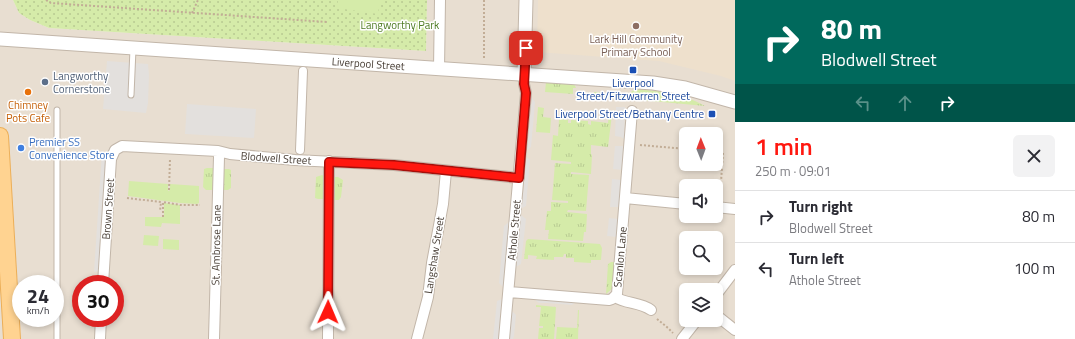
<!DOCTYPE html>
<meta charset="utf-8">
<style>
body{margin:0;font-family:"Titillium Web",sans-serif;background:#f2f2f3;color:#2b2b33;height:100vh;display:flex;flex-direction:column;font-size:15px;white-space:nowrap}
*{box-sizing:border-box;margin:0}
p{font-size:13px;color:#7c7c81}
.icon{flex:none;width:22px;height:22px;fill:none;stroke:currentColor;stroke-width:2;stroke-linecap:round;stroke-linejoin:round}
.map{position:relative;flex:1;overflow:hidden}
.side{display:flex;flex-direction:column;background:#fff;width:340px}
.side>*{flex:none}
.guide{background:#00695c;color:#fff;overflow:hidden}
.needle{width:26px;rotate:359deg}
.fabs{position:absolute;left:679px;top:127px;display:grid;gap:8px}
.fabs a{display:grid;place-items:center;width:44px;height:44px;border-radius:6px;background:#fff;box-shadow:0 2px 6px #0003;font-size:20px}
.speed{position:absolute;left:12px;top:275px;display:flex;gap:8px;font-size:20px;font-weight:700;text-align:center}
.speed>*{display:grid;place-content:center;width:52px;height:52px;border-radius:50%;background:#fff;box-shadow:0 2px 6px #0003;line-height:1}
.speed small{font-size:10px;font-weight:400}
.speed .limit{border:6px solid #d22;background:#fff;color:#111}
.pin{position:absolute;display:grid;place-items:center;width:34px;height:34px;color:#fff;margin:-17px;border-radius:8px;box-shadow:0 2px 6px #0006}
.me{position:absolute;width:44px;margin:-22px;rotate:1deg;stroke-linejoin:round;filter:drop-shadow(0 0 3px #0008)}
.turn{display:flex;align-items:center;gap:14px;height:84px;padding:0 20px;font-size:18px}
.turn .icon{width:52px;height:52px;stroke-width:2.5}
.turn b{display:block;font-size:28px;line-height:34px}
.lanes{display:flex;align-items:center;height:38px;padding:0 20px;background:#0003;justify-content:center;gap:20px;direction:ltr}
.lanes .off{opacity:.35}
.round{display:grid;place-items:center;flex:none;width:42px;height:42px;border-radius:6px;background:#f2f2f3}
.overview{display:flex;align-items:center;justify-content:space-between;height:68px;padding:0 20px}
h1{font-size:24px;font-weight:600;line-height:30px;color:#ff170f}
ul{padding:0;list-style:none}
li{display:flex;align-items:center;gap:12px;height:52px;padding:0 20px;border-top:1px solid #e1e1e2}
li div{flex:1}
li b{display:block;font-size:15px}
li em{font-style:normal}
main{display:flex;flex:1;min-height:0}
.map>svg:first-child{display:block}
</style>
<main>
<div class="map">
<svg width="735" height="339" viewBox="0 0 735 339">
<defs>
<pattern id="grass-tufts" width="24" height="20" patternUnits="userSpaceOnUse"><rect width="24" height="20" fill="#d5eba9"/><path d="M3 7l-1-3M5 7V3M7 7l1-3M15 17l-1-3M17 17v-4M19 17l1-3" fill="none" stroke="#b8ca92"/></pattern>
<pattern id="park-dots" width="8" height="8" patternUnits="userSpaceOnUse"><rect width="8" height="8" fill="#d5eba9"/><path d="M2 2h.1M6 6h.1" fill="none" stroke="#b8ca92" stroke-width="1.8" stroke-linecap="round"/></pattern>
</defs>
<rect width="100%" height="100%" fill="#f3ede4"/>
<path fill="#e8ded1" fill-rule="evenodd" d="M0,0H13L19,13L30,20L49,28L426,51L427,0H735V339H0ZM686,134H716V164H686ZM686,186H716V216H686ZM686,238H716V268H686ZM21,284H55V318H21ZM81,284H115V318H81ZM686,290H716V320H686Z"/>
<path fill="#eee0cc" d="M538,0H735V81L721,76L659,61L537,52Z"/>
<path fill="url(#grass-tufts)" d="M546,82L574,84L576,88H573V94L545,92Z
M635,89C664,92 679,92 705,106L630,99L631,92Z
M594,92L627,95L626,99L594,96Z
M538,107L544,108L543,117L551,118L550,133L536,132Z
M609,114H612L608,147L591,145V154L592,155L591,174L571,172V174L589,175L586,211L568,210L567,212L587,214L586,232H584L583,241L548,239L549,230H545L547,211H551V202L568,203V201L552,200L555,163L571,164V162L551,160L553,135L558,136L559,119L568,120V123H571V120L588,121V124L591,125V121L608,123Z
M207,168H213V190H206L203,187L204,169Z
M222,169H229L231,170V188L228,190H222Z
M322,175L324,176L325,199H318L315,198L316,177Z
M334,177H338L343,180L341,197L339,200H334Z
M528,239L600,244L602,248L601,260H591V263L574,262V258H566V254H564L563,257H554V260L536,259L537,256L528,255V259H524L526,241Z
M611,262H615L613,288L606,294L608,264Z
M536,305L556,307L554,339H538L539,328H543V326H539L541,307H536Z
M578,310H579L578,339H556L557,327L577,328Z"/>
<path fill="url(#park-dots)" d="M13,0H427L426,51L49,28L30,20L19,13Z"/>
<path fill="#d5eba9" d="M338,0H380L378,14L337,8Z
M129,181L168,184V191L170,190V184L199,186V203L197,204L180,203L128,196Z
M164,203L180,205V224L162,223L161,227L145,226V217H164Z
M144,235L159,236L158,246L143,245Z
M163,239L179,240V250L163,249Z"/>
<path fill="#e3e0dd" d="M107,61L148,64L149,75L148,103L146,113L103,109Z
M532,98L535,102L533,125L531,147L527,150Z
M187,104L256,109L254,138L185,134Z
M616,107H625L624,139L621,137L615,136Z
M615,146H624L623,170L613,169Z
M102,152H108L106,163L98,271L94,272Z
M526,157L530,160L526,206L522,208Z
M612,179L622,180L619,207H610Z
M521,215L526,219L521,264L516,267Z
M609,218L618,219L617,237L607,236Z
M509,222L504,272L503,287L499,283L504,226Z
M502,299L498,339H493L497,301Z
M534,299L577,301L572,305L547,303H539Z
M512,311L516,315L514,336L513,339H509Z"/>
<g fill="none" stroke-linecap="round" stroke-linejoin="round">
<g stroke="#c2b6a9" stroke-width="7">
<path id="service" d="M131,95L133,49
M57,110V339"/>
</g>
<g stroke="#c2b6a9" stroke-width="10">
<path id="pedestrian" d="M300,150L303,71"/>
</g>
<g stroke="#c2b6a9" stroke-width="12">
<path id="minor" d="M439,69L440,0
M625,198L686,204
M716,207L735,209
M103,284L111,159L115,150L122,146L218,151L230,154L295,160L394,165L519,178
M509,292L609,300L612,299L617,294L632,111
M716,295L735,270
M615,297C626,304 640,302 651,310
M716,315L735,330
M100,339L101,318
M214,339L219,157L218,151
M328,339L329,161
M417,339L428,297L432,263L443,204L446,171
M504,339L526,93L524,84V74
M682,339L697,320"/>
</g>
<g stroke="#c2b6a9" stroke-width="15">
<g id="tertiary">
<path id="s1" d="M0,39L653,83L685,88L735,102"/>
<path d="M524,74L526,0"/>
</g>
</g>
<g stroke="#ecaf59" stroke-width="18">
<path id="primary" d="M0,136L12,339"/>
</g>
<path stroke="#c2ad96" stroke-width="2" stroke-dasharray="2 2" stroke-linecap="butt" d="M46,0L51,3L327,22
M484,0V59
M192,13L198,0
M640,145L686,149
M716,151L723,152L720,197
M169,190L170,159
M127,198L161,202L160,211
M163,217V202L180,205H200
M657,319L668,328L673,333"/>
<use href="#service" stroke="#fff" stroke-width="5"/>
<use href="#pedestrian" stroke="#fff" stroke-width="8"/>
<use href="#minor" stroke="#fff" stroke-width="10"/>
<use href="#tertiary" stroke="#fff" stroke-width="13"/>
<use href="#primary" stroke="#ffd391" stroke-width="16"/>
</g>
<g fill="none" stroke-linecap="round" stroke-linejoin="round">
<g stroke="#a60f0a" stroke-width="10">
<path id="route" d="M328,312L329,162L394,165L519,178L526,93L524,84L526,48"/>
</g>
<use href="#route" stroke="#ff170f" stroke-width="7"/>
</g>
<circle fill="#8d6e63" stroke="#fff" stroke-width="1.5" cx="636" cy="26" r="4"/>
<g fill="#1a4fb4" stroke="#fff" stroke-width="1.5">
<rect x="629" y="66" width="8" height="8" rx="2"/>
<rect x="708" y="110" width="8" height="8" rx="2"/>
</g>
<circle fill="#5c6f8a" stroke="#fff" stroke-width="1.5" cx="45" cy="82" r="4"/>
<circle fill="#e8710a" stroke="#fff" stroke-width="1.5" cx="28" cy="92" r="4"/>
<circle fill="#3f7fe0" stroke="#fff" stroke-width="1.5" cx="21" cy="148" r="4"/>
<g text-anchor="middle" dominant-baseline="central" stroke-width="3" stroke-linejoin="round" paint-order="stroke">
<g font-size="11" fill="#4e7b23" stroke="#fff">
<text x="400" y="25">Langworthy Park</text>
</g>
<g font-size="11" fill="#785e54" stroke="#fff">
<text x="636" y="39">Lark Hill Community<tspan x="636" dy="13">Primary School</tspan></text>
</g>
<g font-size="11" fill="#463c33" stroke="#fff">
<text stroke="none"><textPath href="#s1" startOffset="369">Liverpool Street</textPath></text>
<text transform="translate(276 158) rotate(4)">Blodwell Street</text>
<text transform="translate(108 209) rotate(-86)">Brown Street</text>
<text transform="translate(514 230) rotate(-85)">Athole Street</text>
<text transform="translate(216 245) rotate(-89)">St. Ambrose Lane</text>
<text transform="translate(434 255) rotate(-81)">Langshaw Street</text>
<text transform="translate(620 257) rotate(-85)">Scanlon Lane</text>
</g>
<g font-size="11" fill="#4e5e75" stroke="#fff" text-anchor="start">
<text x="53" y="76">Langworthy<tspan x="53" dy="13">Cornerstone</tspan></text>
</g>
<g font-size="11" fill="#164399" stroke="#fff">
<text x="633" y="83">Liverpool<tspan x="633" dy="13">Street/Fitzwarren Street</tspan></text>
<text x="704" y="114" text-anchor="end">Liverpool Street/Bethany Centre</text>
</g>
<g font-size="11" fill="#c56008" stroke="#fff">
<text x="28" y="105">Chimney<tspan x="28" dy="13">Pots Cafe</tspan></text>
</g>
<g font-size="11" fill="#366cbe" stroke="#fff" text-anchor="start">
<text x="29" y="142">Premier SS<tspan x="29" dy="13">Convenience Store</tspan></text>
</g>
</g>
</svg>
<div class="fabs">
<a><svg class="needle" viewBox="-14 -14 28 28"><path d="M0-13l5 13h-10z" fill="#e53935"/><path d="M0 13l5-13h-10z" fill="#7c7c81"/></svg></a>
<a><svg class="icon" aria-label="sound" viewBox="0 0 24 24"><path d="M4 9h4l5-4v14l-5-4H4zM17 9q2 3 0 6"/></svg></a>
<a><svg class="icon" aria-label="search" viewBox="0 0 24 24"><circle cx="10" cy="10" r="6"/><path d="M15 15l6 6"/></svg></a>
<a><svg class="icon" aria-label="layers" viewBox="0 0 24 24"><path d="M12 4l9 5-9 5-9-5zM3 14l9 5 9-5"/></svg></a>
</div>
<div class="speed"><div>24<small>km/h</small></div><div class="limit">30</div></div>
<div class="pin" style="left:526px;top:48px;background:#d93025"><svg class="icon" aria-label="arrive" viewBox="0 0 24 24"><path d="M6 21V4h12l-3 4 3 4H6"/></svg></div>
<svg class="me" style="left:328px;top:312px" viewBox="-20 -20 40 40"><path d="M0-17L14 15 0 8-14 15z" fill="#ff170f" stroke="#fff" stroke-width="4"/></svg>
</div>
<section class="side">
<div class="guide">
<div class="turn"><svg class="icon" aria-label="right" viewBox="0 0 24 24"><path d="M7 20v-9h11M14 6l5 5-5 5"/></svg><div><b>80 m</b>Blodwell Street</div></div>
<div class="lanes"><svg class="icon off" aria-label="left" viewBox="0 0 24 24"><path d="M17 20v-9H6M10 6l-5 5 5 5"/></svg><svg class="icon off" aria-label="ahead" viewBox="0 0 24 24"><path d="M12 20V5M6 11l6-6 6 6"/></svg><svg class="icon" aria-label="right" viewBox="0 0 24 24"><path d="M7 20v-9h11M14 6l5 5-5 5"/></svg></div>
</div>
<div class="overview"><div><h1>1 min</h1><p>250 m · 09:01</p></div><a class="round"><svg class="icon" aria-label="close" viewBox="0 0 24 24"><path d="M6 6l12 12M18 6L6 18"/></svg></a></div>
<ul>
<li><svg class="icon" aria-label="right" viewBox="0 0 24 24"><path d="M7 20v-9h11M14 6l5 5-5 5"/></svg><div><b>Turn right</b><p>Blodwell Street</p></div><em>80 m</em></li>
<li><svg class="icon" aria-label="left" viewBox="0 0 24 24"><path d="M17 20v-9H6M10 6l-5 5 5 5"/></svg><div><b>Turn left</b><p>Athole Street</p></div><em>100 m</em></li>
</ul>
</section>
</main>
